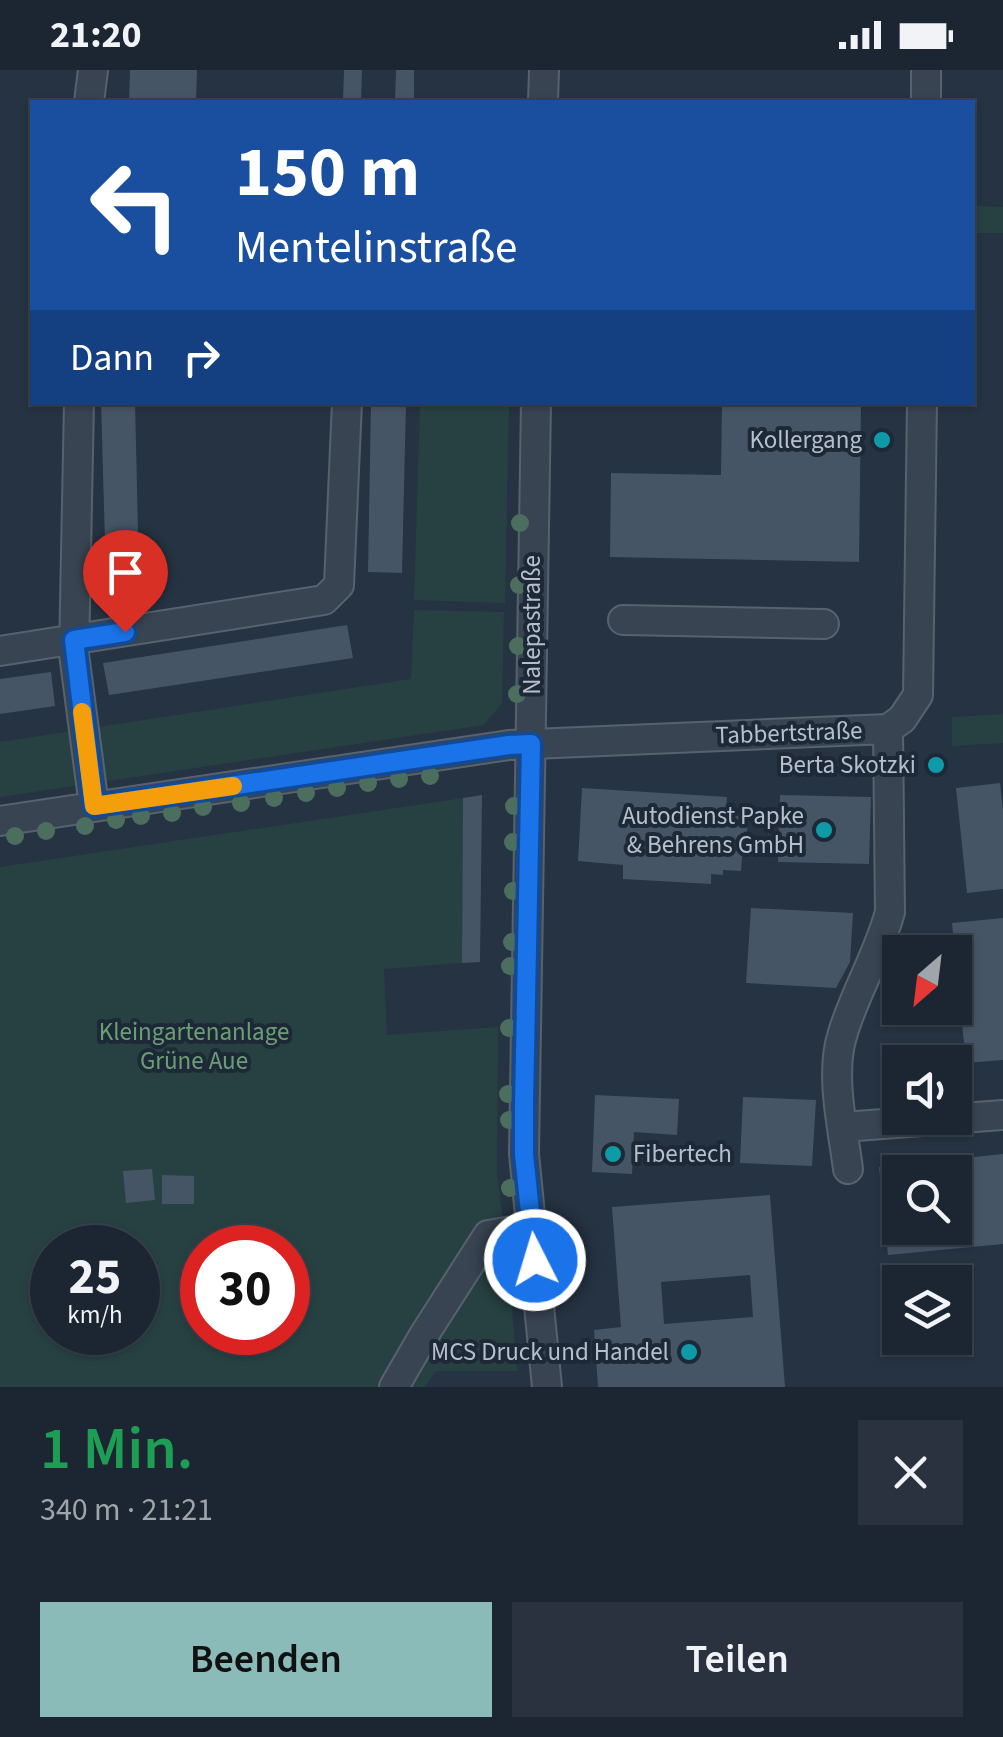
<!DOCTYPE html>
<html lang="de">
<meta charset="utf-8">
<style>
body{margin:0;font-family:"Source Sans 3",sans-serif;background:#29323e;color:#f1f3f6;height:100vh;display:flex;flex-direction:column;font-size:38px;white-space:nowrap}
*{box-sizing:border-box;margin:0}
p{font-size:32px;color:#a0a5ac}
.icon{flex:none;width:55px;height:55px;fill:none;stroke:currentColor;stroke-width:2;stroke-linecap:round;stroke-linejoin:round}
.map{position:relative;height:1317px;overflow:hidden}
.sheet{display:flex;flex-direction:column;background:#1c2632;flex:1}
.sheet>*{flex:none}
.hud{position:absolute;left:30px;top:30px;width:945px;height:305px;border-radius:0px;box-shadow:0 2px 8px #0004,0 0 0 2px #3a434d;background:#1a4fa0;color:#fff;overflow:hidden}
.needle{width:65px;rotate:208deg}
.controls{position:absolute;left:882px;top:865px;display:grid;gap:20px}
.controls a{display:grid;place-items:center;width:90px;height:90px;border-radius:0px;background:#1c2632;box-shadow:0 2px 8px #0004,0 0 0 2px #3a434d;font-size:50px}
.speed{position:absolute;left:30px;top:1155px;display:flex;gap:20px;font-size:50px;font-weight:700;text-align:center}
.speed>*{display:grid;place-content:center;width:130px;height:130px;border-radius:50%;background:#1c2632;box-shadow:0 2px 8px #0004,0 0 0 2px #3a434d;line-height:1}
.speed small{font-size:25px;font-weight:400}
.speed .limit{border:15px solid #d22;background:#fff;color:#111}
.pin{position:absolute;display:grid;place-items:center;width:85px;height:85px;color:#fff;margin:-102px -42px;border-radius:50% 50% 50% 0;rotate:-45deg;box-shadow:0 0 10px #0007}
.pin .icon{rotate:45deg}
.me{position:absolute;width:110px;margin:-55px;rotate:355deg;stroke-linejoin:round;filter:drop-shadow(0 0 8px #0008)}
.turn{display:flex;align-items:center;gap:35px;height:210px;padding:0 40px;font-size:45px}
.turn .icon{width:130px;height:130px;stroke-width:2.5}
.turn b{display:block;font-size:70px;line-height:85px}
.then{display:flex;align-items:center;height:95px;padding:0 40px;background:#0003;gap:20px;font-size:38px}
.round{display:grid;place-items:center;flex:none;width:105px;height:105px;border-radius:0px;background:#29323e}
.overview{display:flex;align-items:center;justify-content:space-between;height:170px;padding:0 40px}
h1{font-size:60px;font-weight:600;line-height:75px;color:#1e9e55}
.primary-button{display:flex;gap:20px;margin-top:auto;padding:20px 40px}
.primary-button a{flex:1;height:115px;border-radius:0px;background:#8bbbb9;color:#111;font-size:40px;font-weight:600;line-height:115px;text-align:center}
.primary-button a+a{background:#29323e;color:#f1f3f6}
.status{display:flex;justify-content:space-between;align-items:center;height:70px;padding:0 50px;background:#1c2632;direction:ltr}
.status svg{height:28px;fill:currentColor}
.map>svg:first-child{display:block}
</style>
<div class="status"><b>21:20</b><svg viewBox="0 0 49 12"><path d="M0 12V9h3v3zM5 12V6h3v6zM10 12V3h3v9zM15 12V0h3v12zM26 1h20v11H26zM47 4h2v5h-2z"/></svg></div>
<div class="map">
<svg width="1003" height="1317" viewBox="0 0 1003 1317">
<rect width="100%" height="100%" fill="#253342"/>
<path fill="#274143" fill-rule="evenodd" d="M973,136L1003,137V163H973Z
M420,333H509L505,533L414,530Z
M414,540L504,542L502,633L484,655L0,727V672L411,609Z
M1003,644V673L952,676V647Z
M463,728L462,893L384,899L387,965L498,957L497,1105L509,1198L517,1301H436L425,1317H0V797ZM52,1178H138V1262H52ZM202,1178H288V1262H202Z"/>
<path fill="#465566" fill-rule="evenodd" d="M130,0H197L196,32H129Z
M344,0H362L361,32H343Z
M396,0H414V32H395Z
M101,332H135L139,506L106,507Z
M371,332H406L402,503L368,502Z
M722,332H861L859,492L610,487L611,403L721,405Z
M347,555L353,588L109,625L103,593Z
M51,602L55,636L0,644V609Z
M1000,713L1003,741V819L967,823L956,718Z
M582,718L727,727L726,741L748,742L747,761L744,762L741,801L723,800V805L711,804V814L623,809V795L578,791Z
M482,725L480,892L462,893L463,728Z
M780,725L871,727L869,794L778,792Z
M751,838L853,843L850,892L836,918L746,913Z
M1003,848V990L966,993L952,853Z
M595,1025L679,1029L677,1065L634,1062L632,1104L592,1102Z
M743,1027L816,1030L812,1096L740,1093Z
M1003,1084V1174L888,1185L879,1097ZM900,1102H955V1158H900Z
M152,1099L155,1130L126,1133L123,1101Z
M162,1105L194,1106V1134H162Z
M770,1125L785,1317H598L594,1260L621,1257L612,1137ZM750,1205L753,1247L664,1254L661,1212Z"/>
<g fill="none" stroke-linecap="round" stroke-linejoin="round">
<g stroke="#57626f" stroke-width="32">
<path id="minor" d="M89,32L93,0
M543,32L544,0
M926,32V0
M79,332L74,584L94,736
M536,332L524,1084L547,1317
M623,550L824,554
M0,581L324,530L339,515L347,332
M0,751L509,675L888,659L902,649L918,625L922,332
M843,1057L1003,1045
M848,1099C843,1059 830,1005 842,966C854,924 878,886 890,842L888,659
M394,1317L424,1265L488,1165L532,1158"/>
</g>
<use href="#minor" stroke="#394452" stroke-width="28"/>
</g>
<g fill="#4c6e5e">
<circle cx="520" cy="453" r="9"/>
<circle cx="519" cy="515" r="9"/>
<circle cx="518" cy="576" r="9"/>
<circle cx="517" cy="624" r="9"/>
<circle cx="430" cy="706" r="9"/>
<circle cx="399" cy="709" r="9"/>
<circle cx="368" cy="713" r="9"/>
<circle cx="337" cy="718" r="9"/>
<circle cx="306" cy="723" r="9"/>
<circle cx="274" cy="728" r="9"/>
<circle cx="241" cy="733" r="9"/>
<circle cx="514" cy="736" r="9"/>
<circle cx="203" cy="737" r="9"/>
<circle cx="172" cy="743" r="9"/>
<circle cx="141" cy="746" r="9"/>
<circle cx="116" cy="750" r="9"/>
<circle cx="85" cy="756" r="9"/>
<circle cx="46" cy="761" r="9"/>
<circle cx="15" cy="766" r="9"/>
<circle cx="513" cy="772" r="9"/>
<circle cx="513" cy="821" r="9"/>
<circle cx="512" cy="872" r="9"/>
<circle cx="510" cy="896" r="9"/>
<circle cx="509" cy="958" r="9"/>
<circle cx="508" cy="1024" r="9"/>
<circle cx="509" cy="1050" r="9"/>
<circle cx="510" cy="1118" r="9"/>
</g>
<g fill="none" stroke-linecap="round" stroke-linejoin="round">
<g stroke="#114b97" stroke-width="25">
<path id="route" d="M125,562L74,570L94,736L509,675L531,674L524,1034V1084L535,1190"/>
</g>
<use href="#route" stroke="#1a73e8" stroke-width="18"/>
<path stroke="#f59e0b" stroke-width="18" d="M82,642L94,736L233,716"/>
</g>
<g fill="#0f9aa8" stroke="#1e2937" stroke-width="4">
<circle cx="882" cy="370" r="10"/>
<circle cx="936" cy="695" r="10"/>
<circle cx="824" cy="760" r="10"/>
<circle cx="613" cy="1084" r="10"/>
<circle cx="689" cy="1282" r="10"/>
</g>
<g text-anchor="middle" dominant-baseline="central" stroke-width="8" stroke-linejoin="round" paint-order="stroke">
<g font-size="25" fill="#b6bfcc" stroke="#1e2937" text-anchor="end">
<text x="862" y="370">Kollergang</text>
<text x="916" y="695">Berta Skotzki</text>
<text x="804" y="746">Autodienst Papke<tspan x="804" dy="29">&amp; Behrens GmbH</tspan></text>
<text x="633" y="1084" text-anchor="start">Fibertech</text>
<text x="669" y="1282">MCS Druck und Handel</text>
</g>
<g font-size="25" fill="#b6bfcc" stroke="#1e2937">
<text transform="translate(532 555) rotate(-90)">Nalepastraße</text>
<text transform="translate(789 663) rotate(-2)">Tabbertstraße</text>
</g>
<g font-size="25" fill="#6c9e75" stroke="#1e2937">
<text x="194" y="962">Kleingartenanlage<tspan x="194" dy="29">Grüne Aue</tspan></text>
</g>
</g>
</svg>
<div class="controls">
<a><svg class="needle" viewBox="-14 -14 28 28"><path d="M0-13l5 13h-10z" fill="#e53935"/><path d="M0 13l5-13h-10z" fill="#a0a5ac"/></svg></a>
<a><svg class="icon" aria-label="sound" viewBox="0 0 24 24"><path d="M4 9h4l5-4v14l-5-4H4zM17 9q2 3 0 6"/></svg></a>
<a><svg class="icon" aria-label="search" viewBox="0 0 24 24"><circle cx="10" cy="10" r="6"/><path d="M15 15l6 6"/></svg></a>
<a><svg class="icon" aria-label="layers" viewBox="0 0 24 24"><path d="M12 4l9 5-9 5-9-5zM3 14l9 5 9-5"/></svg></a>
</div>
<div class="speed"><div>25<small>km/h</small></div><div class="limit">30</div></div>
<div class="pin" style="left:125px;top:562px;background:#d93025"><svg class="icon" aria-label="arrive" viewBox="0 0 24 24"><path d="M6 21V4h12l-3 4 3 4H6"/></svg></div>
<svg class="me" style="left:535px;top:1190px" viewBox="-20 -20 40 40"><circle r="17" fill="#1a73e8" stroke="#fff" stroke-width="3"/><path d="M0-11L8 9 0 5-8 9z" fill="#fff"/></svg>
<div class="hud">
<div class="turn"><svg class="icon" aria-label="left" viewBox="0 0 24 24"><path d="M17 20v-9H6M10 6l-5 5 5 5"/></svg><div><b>150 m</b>Mentelinstraße</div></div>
<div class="then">Dann<svg class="icon" aria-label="right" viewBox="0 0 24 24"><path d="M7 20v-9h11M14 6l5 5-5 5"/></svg></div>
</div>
</div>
<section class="sheet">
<div class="overview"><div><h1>1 Min.</h1><p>340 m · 21:21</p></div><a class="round"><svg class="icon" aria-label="close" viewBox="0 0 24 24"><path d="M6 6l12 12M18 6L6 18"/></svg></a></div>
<div class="primary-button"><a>Beenden</a><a>Teilen</a></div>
</section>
